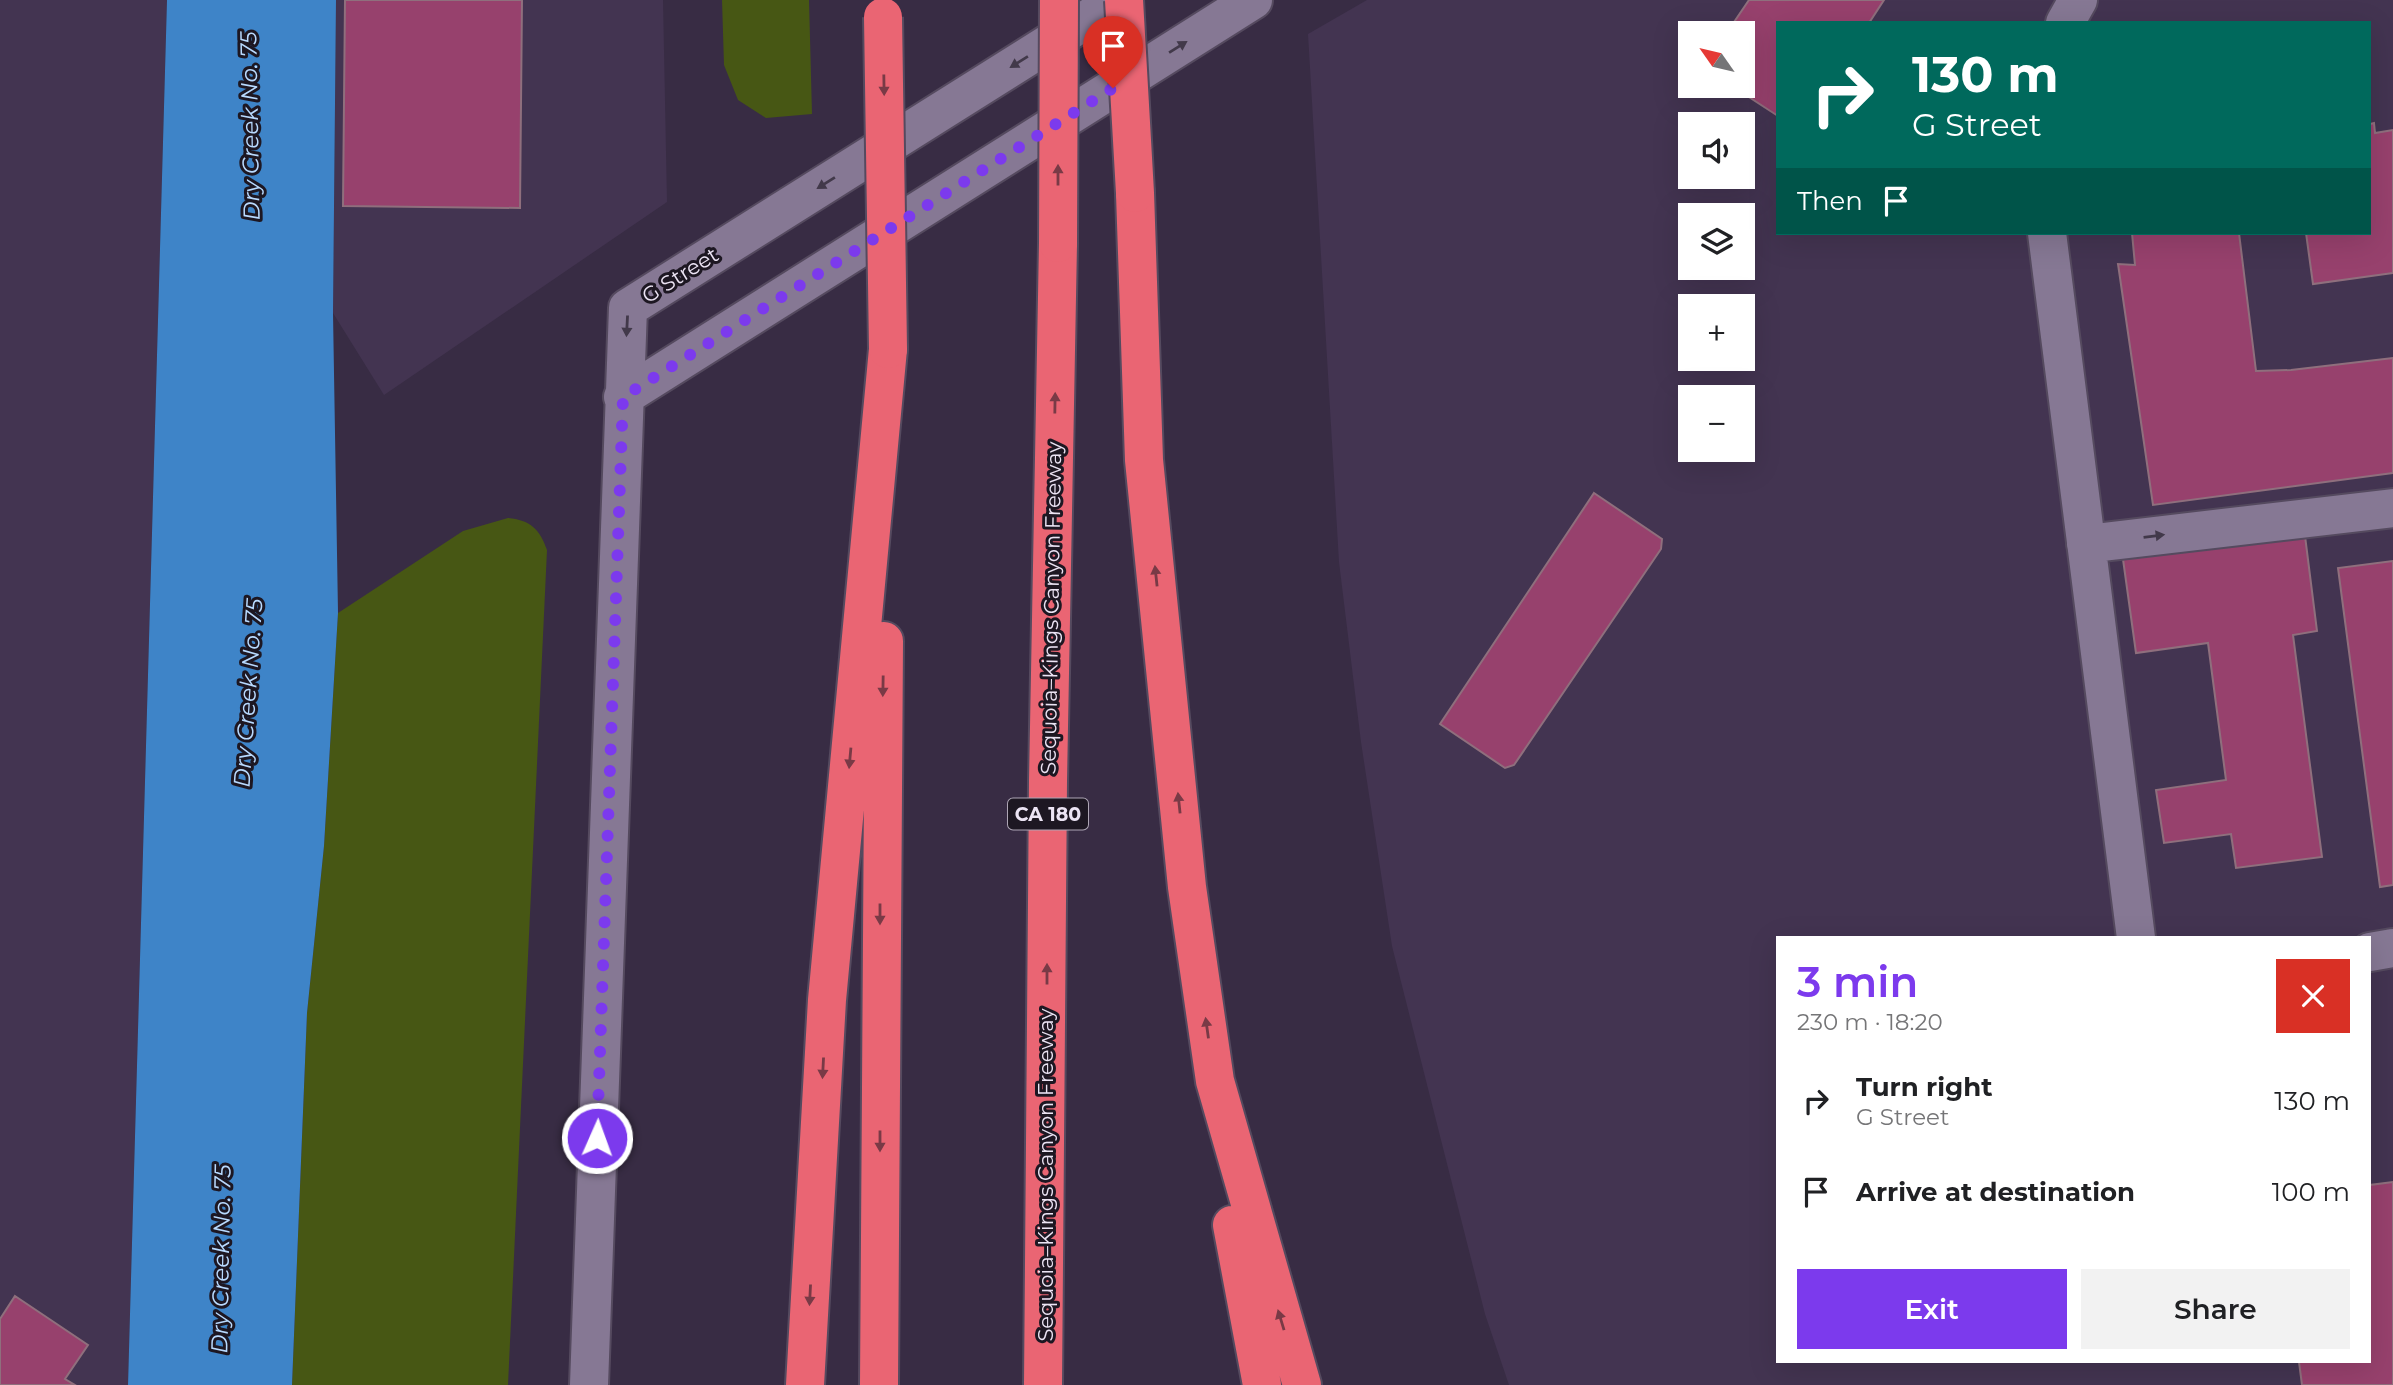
<!DOCTYPE html>
<meta charset="utf-8">
<style>
body{margin:0;font-family:Montserrat,sans-serif;background:#f2f2f2;color:#202124;height:100vh;display:flex;flex-direction:column;font-size:26px;white-space:nowrap}
*{box-sizing:border-box;margin:0}
p{font-size:23px;color:#757577}
.icon{flex:none;width:38px;height:38px;fill:none;stroke:currentColor;stroke-width:2;stroke-linecap:round;stroke-linejoin:round}
.map{position:relative;flex:1;overflow:hidden}
.side{position:absolute;left:1776px;top:936px;width:595px;height:427px;display:flex;flex-direction:column;background:#fff;border-radius:0px;box-shadow:0 7px 28px #0002}
.side>*{flex:none}
.banner{position:absolute;left:1776px;top:21px;width:595px;height:214px;border-radius:0px;box-shadow:0 7px 28px #0002;background:#00695c;color:#fff;overflow:hidden}
.needle{width:46px;rotate:304deg}
.buttons{position:absolute;left:1678px;top:21px;display:grid;gap:14px}
.buttons a{display:grid;place-items:center;width:77px;height:77px;border-radius:0px;background:#fff;box-shadow:0 7px 28px #0002;font-size:35px}
.pin{position:absolute;display:grid;place-items:center;width:60px;height:60px;color:#fff;margin:-72px -30px;border-radius:50% 50% 50% 0;rotate:-45deg;box-shadow:0 0 7px #0007}
.pin .icon{rotate:45deg}
.me{position:absolute;width:77px;margin:-38px;rotate:2deg;stroke-linejoin:round;filter:drop-shadow(0 0 5px #0008)}
.turn{display:flex;align-items:center;gap:24px;height:147px;padding:0 21px;font-size:32px}
.turn .icon{width:91px;height:91px;stroke-width:2.5}
.turn b{display:block;font-size:49px;line-height:60px}
.then{display:flex;align-items:center;height:66px;padding:0 21px;background:#0003;gap:14px;font-size:26px}
.round{display:grid;place-items:center;flex:none;width:74px;height:74px;border-radius:0px;background:#f2f2f2}
.headline{display:flex;align-items:center;justify-content:space-between;height:119px;padding:0 21px}
h1{font-size:42px;font-weight:600;line-height:52px;color:#7c3aed}
.action{display:flex;gap:14px;margin-top:auto;padding:14px 21px}
.action a{flex:1;height:80px;border-radius:0px;background:#7c3aed;color:#fff;font-size:28px;font-weight:600;line-height:80px;text-align:center}
.action a+a{background:#f2f2f2;color:#202124}
ul{padding:0;list-style:none}
li{display:flex;align-items:center;gap:21px;height:91px;padding:0 21px}
li div{flex:1}
li b{display:block;font-size:26px}
li em{font-style:normal}
.map>svg:first-child{display:block}
</style>
<div class="map">
<svg width="2393" height="1385" viewBox="0 0 2393 1385">
<rect width="100%" height="100%" fill="#382c44"/>
<path fill="#433451" fill-rule="evenodd" d="M0,0H167L128,1385H0Z
M336,0H663L667,202L384,395L333,313Z
M1367,0H2393V1385H1509L1485,1314L1392,946L1361,742L1339,562L1308,34ZM1778,23H2370V233H1778ZM1690,33H1743V86H1690ZM1690,124H1743V177H1690ZM1690,215H1743V268H1690ZM1690,306H1743V359H1690ZM1690,397H1743V450H1690ZM1778,938H2370V1362H1778Z"/>
<path fill="#475714" d="M722,0H809L812,114L766,118L738,100L724,65Z
M508,518C530,520 540,529 547,550L508,1385H292L307,1013L324,846L338,613L463,531Z"/>
<path fill="#3e84c8" d="M167,0H336L333,313L338,613L324,846L307,1013L292,1385H128Z"/>
<path fill="#97416d" stroke="#8f6f7d" stroke-width="2" d="M345,0H522L520,208L343,206Z
M1749,0H1884L1869,23H1778V116L1732,86H1743V33L1728,31Z
M2374,123L2375,133L2393,130V273L2313,284L2306,233H2370V124Z
M2132,233H2239L2256,371L2291,370L2393,358V473L2153,505L2118,264L2135,265Z
M1594,493L1662,539L1661,549L1514,765L1505,768L1440,724Z
M2304,528L2317,631L2293,635L2322,857L2236,868L2231,834L2164,843L2156,790L2226,780L2208,643L2136,653L2122,552Z
M2393,561V885L2380,887L2338,568Z
M2393,1182V1385H2302L2299,1362H2370V1185Z
M15,1296L88,1345L65,1379L75,1385H0V1319Z"/>
<g fill="none" stroke-linecap="round" stroke-linejoin="round">
<g stroke="#554a5f" stroke-width="42">
<path id="minor" d="M2065,23L2078,0
M2047,233L2136,938
M623,397L1253,0
M2086,544L2393,508
M2370,952L2393,948
M589,1385L628,308L1118,0"/>
</g>
<g stroke="#554a5f" stroke-width="42">
<path id="highway" d="M1135,193L1144,460L1187,887L1215,1081L1302,1385
M1232,1225L1262,1385
M805,1385L827,1000L888,349
M879,1385L884,641
M1043,1385L1048,781L1058,243"/>
</g>
<use href="#minor" stroke="#867894" stroke-width="38"/>
<use href="#highway" stroke="#ea6573" stroke-width="38"/>
<g stroke="#554a5f" stroke-width="42" stroke-linecap="butt">
<path id="highway-bridge" d="M1124,0L1135,193
M883,17L888,349
M1058,243L1059,0"/>
</g>
<use href="#highway-bridge" stroke="#ea6573" stroke-width="38"/>
</g>
<defs><path id="oneway-solid" d="M-6-.8H1V-3.2L6.5 0L1 3.2V.8H-6Z" transform="scale(1.75)"/></defs>
<g fill="#42394a">
<use href="#oneway-solid" transform="translate(1178 47) rotate(-32)"/>
<use href="#oneway-solid" transform="translate(1019 62) rotate(148)"/>
<use href="#oneway-solid" transform="translate(826 183) rotate(148)"/>
<use href="#oneway-solid" transform="translate(627 326) rotate(93)"/>
<use href="#oneway-solid" transform="translate(2154 536) rotate(-7)"/>
</g>
<g fill="#793a46">
<use href="#oneway-solid" transform="translate(884 85) rotate(89)"/>
<use href="#oneway-solid" transform="translate(1058 175) rotate(-90)"/>
<use href="#oneway-solid" transform="translate(1055 403) rotate(-89)"/>
<use href="#oneway-solid" transform="translate(1156 576) rotate(-96)"/>
<use href="#oneway-solid" transform="translate(883 686) rotate(91)"/>
<use href="#oneway-solid" transform="translate(850 758) rotate(95)"/>
<use href="#oneway-solid" transform="translate(1179 803) rotate(-96)"/>
<use href="#oneway-solid" transform="translate(880 914) rotate(90)"/>
<use href="#oneway-solid" transform="translate(1047 974) rotate(-90)"/>
<use href="#oneway-solid" transform="translate(1207 1028) rotate(-98)"/>
<use href="#oneway-solid" transform="translate(823 1068) rotate(93)"/>
<use href="#oneway-solid" transform="translate(880 1141) rotate(90)"/>
<use href="#oneway-solid" transform="translate(810 1295) rotate(93)"/>
<use href="#oneway-solid" transform="translate(1281 1320) rotate(-107)"/>
</g>
<g fill="none" stroke-linecap="round" stroke-linejoin="round">
<path stroke="#7c3aed" stroke-width="12" stroke-dasharray="0 21.6" d="M597,1138L623,397L1113,88"/>
</g>
<g text-anchor="middle" dominant-baseline="central" stroke-width="6" stroke-linejoin="round" paint-order="stroke">
<rect fill="#1d1722" stroke="#aea6b5" stroke-width="2" x="1008" y="798.5" width="80" height="31" rx="5"/>
<g font-size="19" font-weight="bold" fill="#ece4f4">
<text x="1048" y="814">CA 180</text>
</g>
<g font-size="21" fill="#ece4f4" stroke="#1d1722">
<text transform="translate(680 275) rotate(-32)">G Street</text>
<text transform="translate(1051 608) rotate(-89)">Sequoia–Kings Canyon Freeway</text>
<text transform="translate(1045 1175) rotate(-90)">Sequoia–Kings Canyon Freeway</text>
</g>
<g font-size="23" font-style="italic" fill="#b8daff" stroke="#1d1722">
<text transform="translate(250 126) rotate(-91)">Dry Creek No. 75</text>
<text transform="translate(248 693) rotate(-86)">Dry Creek No. 75</text>
<text transform="translate(221 1259) rotate(-89)">Dry Creek No. 75</text>
</g>
</g>
</svg>
<div class="buttons">
<a><svg class="needle" viewBox="-14 -14 28 28"><path d="M0-13l5 13h-10z" fill="#e53935"/><path d="M0 13l5-13h-10z" fill="#757577"/></svg></a>
<a><svg class="icon" aria-label="sound" viewBox="0 0 24 24"><path d="M4 9h4l5-4v14l-5-4H4zM17 9q2 3 0 6"/></svg></a>
<a><svg class="icon" aria-label="layers" viewBox="0 0 24 24"><path d="M12 4l9 5-9 5-9-5zM3 14l9 5 9-5"/></svg></a>
<a>+</a>
<a>−</a>
</div>
<div class="pin" style="left:1113px;top:88px;background:#d93025"><svg class="icon" aria-label="arrive" viewBox="0 0 24 24"><path d="M6 21V4h12l-3 4 3 4H6"/></svg></div>
<svg class="me" style="left:597px;top:1138px" viewBox="-20 -20 40 40"><circle r="17" fill="#7c3aed" stroke="#fff" stroke-width="3"/><path d="M0-11L8 9 0 5-8 9z" fill="#fff"/></svg>
<div class="banner">
<div class="turn"><svg class="icon" aria-label="right" viewBox="0 0 24 24"><path d="M7 20v-9h11M14 6l5 5-5 5"/></svg><div><b>130 m</b>G Street</div></div>
<div class="then">Then<svg class="icon" aria-label="arrive" viewBox="0 0 24 24"><path d="M6 21V4h12l-3 4 3 4H6"/></svg></div>
</div>
<section class="side">
<div class="headline"><div><h1>3 min</h1><p>230 m · 18:20</p></div><a class="round" style="background:#d93025;color:#fff"><svg class="icon" aria-label="close" viewBox="0 0 24 24"><path d="M6 6l12 12M18 6L6 18"/></svg></a></div>
<ul>
<li><svg class="icon" aria-label="right" viewBox="0 0 24 24"><path d="M7 20v-9h11M14 6l5 5-5 5"/></svg><div><b>Turn right</b><p>G Street</p></div><em>130 m</em></li>
<li><svg class="icon" aria-label="arrive" viewBox="0 0 24 24"><path d="M6 21V4h12l-3 4 3 4H6"/></svg><div><b>Arrive at destination</b></div><em>100 m</em></li>
</ul>
<div class="action"><a>Exit</a><a>Share</a></div>
</section>
</div>
